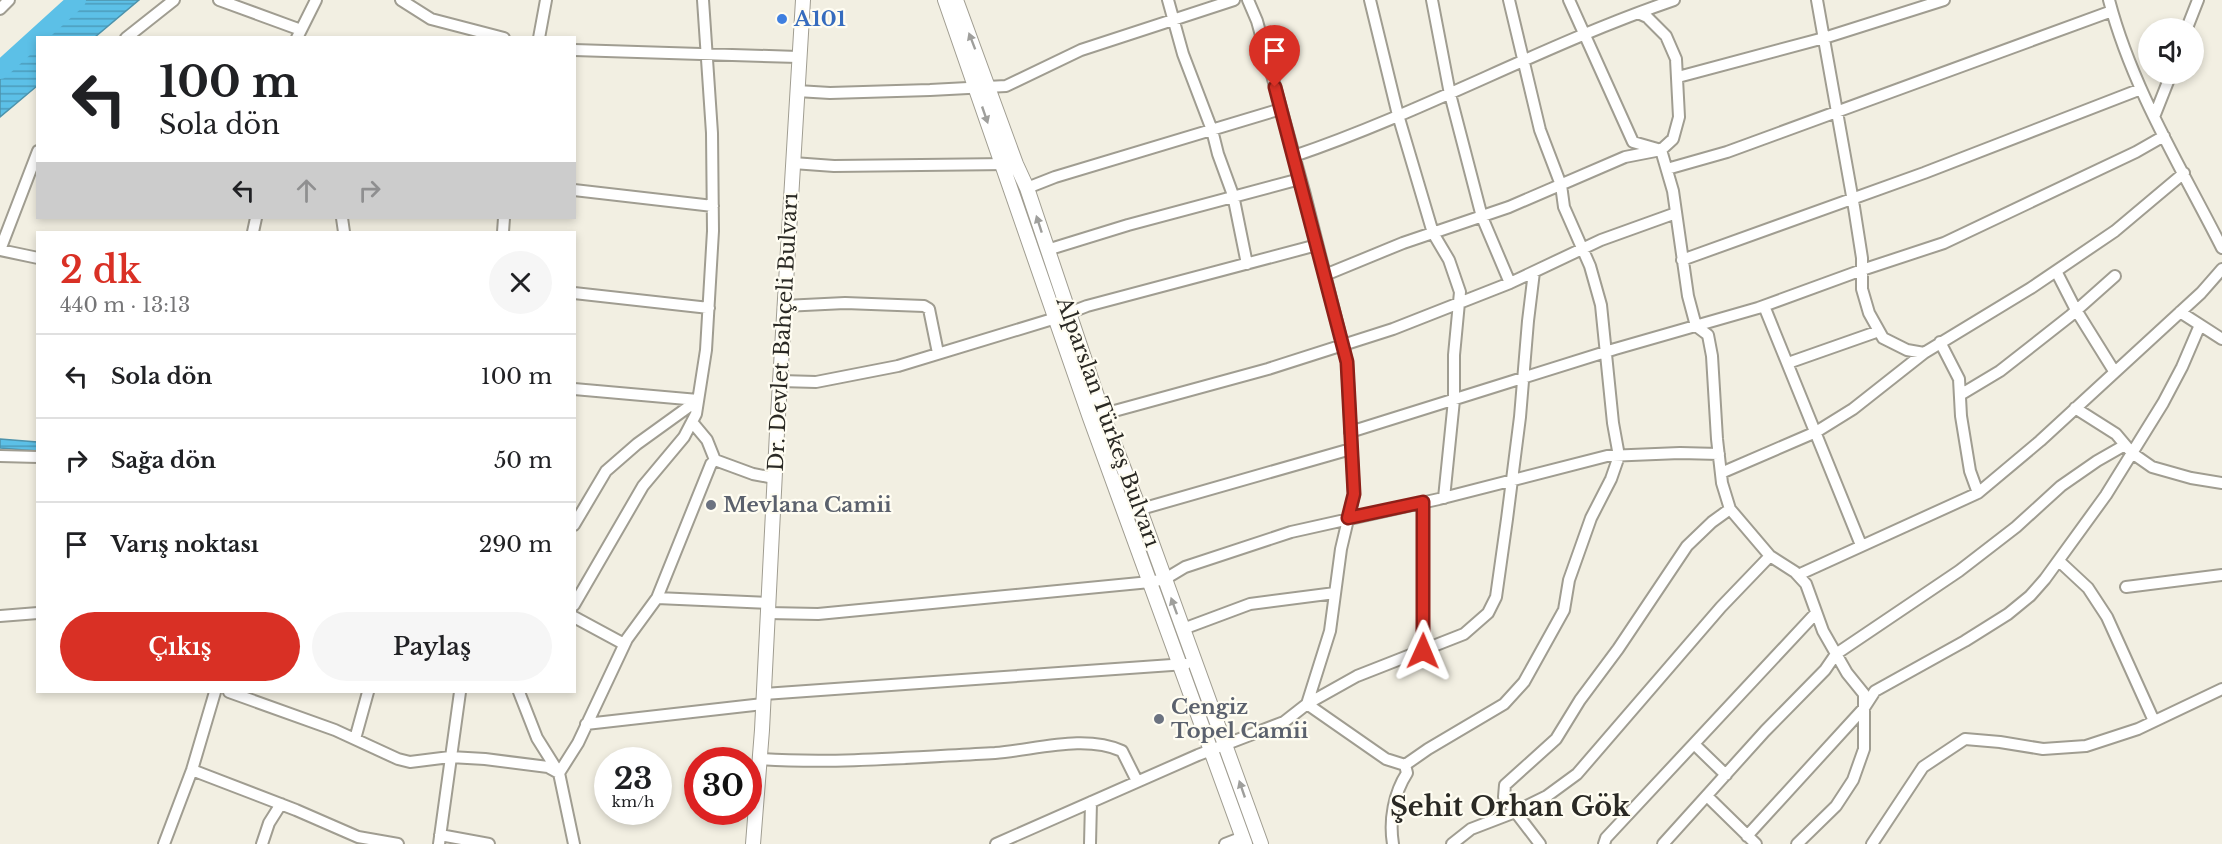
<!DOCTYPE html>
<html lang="tr">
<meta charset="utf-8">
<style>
body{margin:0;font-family:"Libre Baskerville",serif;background:#f6f6f6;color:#202124;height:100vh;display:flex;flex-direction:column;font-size:22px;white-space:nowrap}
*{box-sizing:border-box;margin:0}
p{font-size:20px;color:#757577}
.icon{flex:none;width:33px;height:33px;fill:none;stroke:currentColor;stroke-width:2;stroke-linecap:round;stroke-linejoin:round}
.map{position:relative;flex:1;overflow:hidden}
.side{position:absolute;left:36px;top:231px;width:540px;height:462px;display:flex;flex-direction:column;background:#fff;border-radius:0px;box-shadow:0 3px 9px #0003}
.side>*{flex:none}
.guide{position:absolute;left:36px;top:36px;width:540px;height:183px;border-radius:0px;box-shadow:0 3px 9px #0003;background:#fff;color:#202124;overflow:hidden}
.fabs{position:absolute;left:2138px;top:18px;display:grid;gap:12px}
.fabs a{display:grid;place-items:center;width:66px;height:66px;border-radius:50%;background:#fff;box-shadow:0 3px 9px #0003;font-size:30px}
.speed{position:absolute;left:594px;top:747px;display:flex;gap:12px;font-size:30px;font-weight:700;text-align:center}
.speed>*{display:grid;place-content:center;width:78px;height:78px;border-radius:50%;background:#fff;box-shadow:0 3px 9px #0003;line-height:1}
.speed small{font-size:15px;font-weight:400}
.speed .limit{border:9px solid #d22;background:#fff;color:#111}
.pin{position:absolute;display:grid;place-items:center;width:51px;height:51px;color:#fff;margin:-62px -26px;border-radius:50% 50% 50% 0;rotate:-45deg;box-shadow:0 0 6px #0007}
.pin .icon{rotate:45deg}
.me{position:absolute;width:66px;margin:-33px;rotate:1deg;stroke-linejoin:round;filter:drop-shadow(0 0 4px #0008)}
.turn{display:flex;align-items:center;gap:21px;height:126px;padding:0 24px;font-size:27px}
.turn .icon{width:78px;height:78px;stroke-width:2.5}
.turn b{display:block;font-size:42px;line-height:51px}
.lanes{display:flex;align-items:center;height:57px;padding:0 24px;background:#0003;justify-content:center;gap:30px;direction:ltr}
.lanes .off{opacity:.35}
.round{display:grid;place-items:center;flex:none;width:63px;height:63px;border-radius:32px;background:#f6f6f6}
.head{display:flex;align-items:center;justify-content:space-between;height:102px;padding:0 24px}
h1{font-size:36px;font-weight:600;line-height:45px;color:#d93025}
.cta{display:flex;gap:12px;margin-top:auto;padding:12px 24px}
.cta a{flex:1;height:69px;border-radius:36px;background:#d93025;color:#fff;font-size:24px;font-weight:600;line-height:69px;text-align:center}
.cta a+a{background:#f6f6f6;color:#202124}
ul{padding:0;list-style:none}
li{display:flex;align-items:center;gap:18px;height:84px;padding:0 24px;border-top:2px solid #e0e0e0}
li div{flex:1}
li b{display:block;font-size:22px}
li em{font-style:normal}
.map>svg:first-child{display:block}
</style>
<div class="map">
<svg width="2222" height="844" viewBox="0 0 2222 844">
<defs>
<pattern id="grass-dots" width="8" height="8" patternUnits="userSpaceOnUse" patternTransform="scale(1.5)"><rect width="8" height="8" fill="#87d3a0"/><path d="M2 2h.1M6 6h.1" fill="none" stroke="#75b58a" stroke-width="1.8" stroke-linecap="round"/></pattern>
<pattern id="water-rules" width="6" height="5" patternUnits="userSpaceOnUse" patternTransform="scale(1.5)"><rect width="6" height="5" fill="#5cc0e7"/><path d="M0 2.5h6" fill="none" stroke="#4c9cbb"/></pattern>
</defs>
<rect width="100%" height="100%" fill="#f2efe2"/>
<path fill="url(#grass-dots)" d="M1012,170L1059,302L1058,303L1011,171Z"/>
<path fill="url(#water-rules)" stroke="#4d93ac" stroke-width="1.5" d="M82,0H139L95,37L38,38L37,86L0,117V62L24,47Z
M0,439L37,442V451L0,448Z"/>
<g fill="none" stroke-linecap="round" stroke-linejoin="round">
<path stroke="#5cc0e7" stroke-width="18" d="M0,70L77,0"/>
<g stroke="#a09d91" stroke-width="14">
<path id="minor" d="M219,0L301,30
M401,0L431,19L504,38
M1168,0L1183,54L1212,130L1218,154L1233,195L1247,264
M1370,0L1398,115L1433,233L1449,260L1460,292L1454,355V400L1444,498
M1432,0L1450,94L1482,217L1510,283
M1569,0L1633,142L1661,150L1673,191L1688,296L1696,326L1708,335L1712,356L1717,439L1722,483L1730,509L1770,556L1795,572L1806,584L1823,631L1847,673L1864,694V749L1853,780L1836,806L1797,844
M1817,0L1854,207L1862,258V289L1869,313L1883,338L1907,350L1924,353L2031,288L2115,231L2184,173
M2109,0C2132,88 2181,167 2222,248
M0,9L9,0
M2187,28L2198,0
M126,38L174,0
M297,38L316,0
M539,38L546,0
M574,50L798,57
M1678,77L1824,38L1944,0
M797,91L830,93L930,90L1006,86L1081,50L1234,0
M2154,117L2171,74
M38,151L0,250L38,258
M1294,156C1424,112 1545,44 1674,0
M793,163L834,166L1008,164
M1667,169L1727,152L2112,11
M1027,188L1055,177L1281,109
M574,190L713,206
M342,218L344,232
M253,232L256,218
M503,232L504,218
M1047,250L1128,225L1300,179
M1682,260L1924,173L2141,89
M2056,271L2076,310L2114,371
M1325,275L1403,243L1509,207L1625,157L1661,150L1673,139L1679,117L1676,59L1666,36L1647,17L1638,13
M574,293L709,308
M784,306L845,303L924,306L929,309L938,353
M1764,306L1861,545
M2180,312L2222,339
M1940,342L1959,379L1961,416L1970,471L1978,493
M1788,363L1879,331
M780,381L816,382L898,366L1056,318L1087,306L1317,245
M574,389L698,400
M1960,395L2000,371L2070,316L2115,276
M2075,408L2116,434L2132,453L2152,467L2191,478L2222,483
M1096,416L1268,369L1393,329L1510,283L1601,240L1676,213
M692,422L707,440L715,460L753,474L774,478
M1350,432L1615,349L1758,308L1862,270L1944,243L2136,152L2164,136
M0,456L38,457
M1721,473L1816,432L1853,409L1924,353
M1423,502V651
M1134,511L1351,449
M574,525L606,471L637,444L698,400
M2059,561L2088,588L2107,617L2154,721
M1798,575L1978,493L2040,441L2201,293L2222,269
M2126,587L2222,575
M657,598L768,603
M574,605L643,486L684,437L696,414L706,350L713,231L712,133L703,0
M768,613L818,614L1150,582L1165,579L1185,567L1291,532L1439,499L1607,456L1680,453L1719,454
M0,616L38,613
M574,617L624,644
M1183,629L1250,604L1335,593
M229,692L335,730L398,759L410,762L450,757L485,759L548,767L559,773
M519,692L537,738L559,773L574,844
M764,694L1186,664
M586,724L763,704
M355,739L368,692
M1694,744L1726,775
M760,759C838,764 917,757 995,753C1035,750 1084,734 1122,751L1137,781
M1405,765L1428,749L1504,704L1524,682L1564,610L1569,580L1591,518L1611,479L1619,456L1613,423L1601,305L1590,266L1564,207L1561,185L1540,130L1509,0
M192,770L296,810L358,837L398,844
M559,773L578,743L627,639L657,598L711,464L715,460
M1708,797L1756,844
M440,835L489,844
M1747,836L1864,708L1875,691L1965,641L2008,614L2030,596L2045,579L2106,495L2163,403L2182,367L2200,325
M164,844L192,770L215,692
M262,844L269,823L281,804
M439,844L460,692
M996,844L1198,755L1284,722L1307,704L1330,631L1341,549L1354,494L1347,362L1304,191L1257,21L1248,0
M1090,844L1091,802
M1225,844L1243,837
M1393,844C1389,820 1394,793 1407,773L1405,765L1386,759L1307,704L1357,676L1464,634L1488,613L1496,597L1507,519L1520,417L1528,321L1534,272
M1452,844L1471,829L1510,814L1547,796L1577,774L1721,607L1770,556
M1540,844L1504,797L1505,785L1556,739L1580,700L1618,649L1687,546L1712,522L1730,509
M1604,844L1606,838L1816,613
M1663,844L1765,731L1825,670L1836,654L1959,571L2016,527L2061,486L2097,461L2125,445
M1872,844L1923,767L1965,739L2000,742L2043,749L2086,746L2138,729L2222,689"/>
</g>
<g stroke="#a09d91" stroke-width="16">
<path id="major" d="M945,0L1090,418L1245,844
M956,0L1016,164L1027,188L1106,423L1140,510L1261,844
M753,844L762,730L777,432L803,0"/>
</g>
<use href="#minor" stroke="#fff" stroke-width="10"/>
<use href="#major" stroke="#fff" stroke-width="14"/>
</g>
<defs><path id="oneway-solid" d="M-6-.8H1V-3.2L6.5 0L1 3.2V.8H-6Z" transform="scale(1.5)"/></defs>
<g fill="#9f9f9c">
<use href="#oneway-solid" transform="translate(972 41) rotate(-111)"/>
<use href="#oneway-solid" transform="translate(985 115) rotate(71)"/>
<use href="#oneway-solid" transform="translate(1039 224) rotate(-108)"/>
<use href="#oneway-solid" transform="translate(1174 606) rotate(-110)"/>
<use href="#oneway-solid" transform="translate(1242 789) rotate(-109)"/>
</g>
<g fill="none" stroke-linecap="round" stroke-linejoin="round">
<g stroke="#8d1f18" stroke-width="15">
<path id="route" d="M1275,87L1347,362L1354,494L1348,518L1423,502V651"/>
</g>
<use href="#route" stroke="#d93025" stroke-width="10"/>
</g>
<circle fill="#3f7fe0" stroke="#fffdf2" stroke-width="2" cx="782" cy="19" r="6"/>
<g fill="#6b7280" stroke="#fffdf2" stroke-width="2">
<circle cx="711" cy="505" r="6"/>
<circle cx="1159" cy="719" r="6"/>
</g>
<g text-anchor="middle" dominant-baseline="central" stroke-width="4.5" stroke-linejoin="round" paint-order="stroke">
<g font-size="21" font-weight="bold" fill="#366cbe" stroke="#fffdf2" text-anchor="start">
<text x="794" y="19">A101</text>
</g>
<g font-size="21" fill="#2a2924" stroke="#fffdf2">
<text transform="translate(783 332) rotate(-87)">Dr. Devlet Bahçeli Bulvarı</text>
<text transform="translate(1108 422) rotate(70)">Alparslan Türkeş Bulvarı</text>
</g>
<g font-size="21" font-weight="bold" fill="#5b616d" stroke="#fffdf2" text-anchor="start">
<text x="723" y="505">Mevlana Camii</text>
<text x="1171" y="707">Cengiz<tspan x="1171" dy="24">Topel Camii</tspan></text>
</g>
<g font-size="27" font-weight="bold" fill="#2a2924" stroke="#fffdf2">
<text x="1510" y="806">Şehit Orhan Gök</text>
</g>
</g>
</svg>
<div class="fabs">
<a><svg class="icon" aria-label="sound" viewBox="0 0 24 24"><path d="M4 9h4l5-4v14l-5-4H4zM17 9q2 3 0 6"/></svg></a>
</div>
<div class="speed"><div>23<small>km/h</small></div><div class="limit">30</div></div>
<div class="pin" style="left:1275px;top:87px;background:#d93025"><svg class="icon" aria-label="arrive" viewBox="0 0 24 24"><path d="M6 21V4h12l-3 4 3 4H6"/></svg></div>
<svg class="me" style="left:1423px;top:651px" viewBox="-20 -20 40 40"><path d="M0-17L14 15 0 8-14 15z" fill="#d93025" stroke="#fff" stroke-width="4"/></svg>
<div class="guide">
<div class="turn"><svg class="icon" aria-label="left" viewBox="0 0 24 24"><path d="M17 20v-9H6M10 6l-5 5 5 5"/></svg><div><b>100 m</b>Sola dön</div></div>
<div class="lanes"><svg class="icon" aria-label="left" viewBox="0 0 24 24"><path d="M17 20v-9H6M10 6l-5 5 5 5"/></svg><svg class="icon off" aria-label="ahead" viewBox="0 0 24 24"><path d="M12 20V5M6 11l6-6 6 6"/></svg><svg class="icon off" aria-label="right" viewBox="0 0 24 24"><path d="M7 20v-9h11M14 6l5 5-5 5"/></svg></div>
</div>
<section class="side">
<div class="head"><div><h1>2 dk</h1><p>440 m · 13:13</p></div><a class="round"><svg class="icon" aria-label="close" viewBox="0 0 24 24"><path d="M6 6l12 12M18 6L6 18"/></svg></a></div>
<ul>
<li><svg class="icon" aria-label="left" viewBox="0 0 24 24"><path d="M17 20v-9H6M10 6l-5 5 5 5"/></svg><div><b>Sola dön</b></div><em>100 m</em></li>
<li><svg class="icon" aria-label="right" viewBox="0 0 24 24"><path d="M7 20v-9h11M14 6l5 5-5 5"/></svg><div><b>Sağa dön</b></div><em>50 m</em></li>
<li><svg class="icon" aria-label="arrive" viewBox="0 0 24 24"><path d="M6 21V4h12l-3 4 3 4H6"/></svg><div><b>Varış noktası</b></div><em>290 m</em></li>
</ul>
<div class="cta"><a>Çıkış</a><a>Paylaş</a></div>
</section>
</div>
